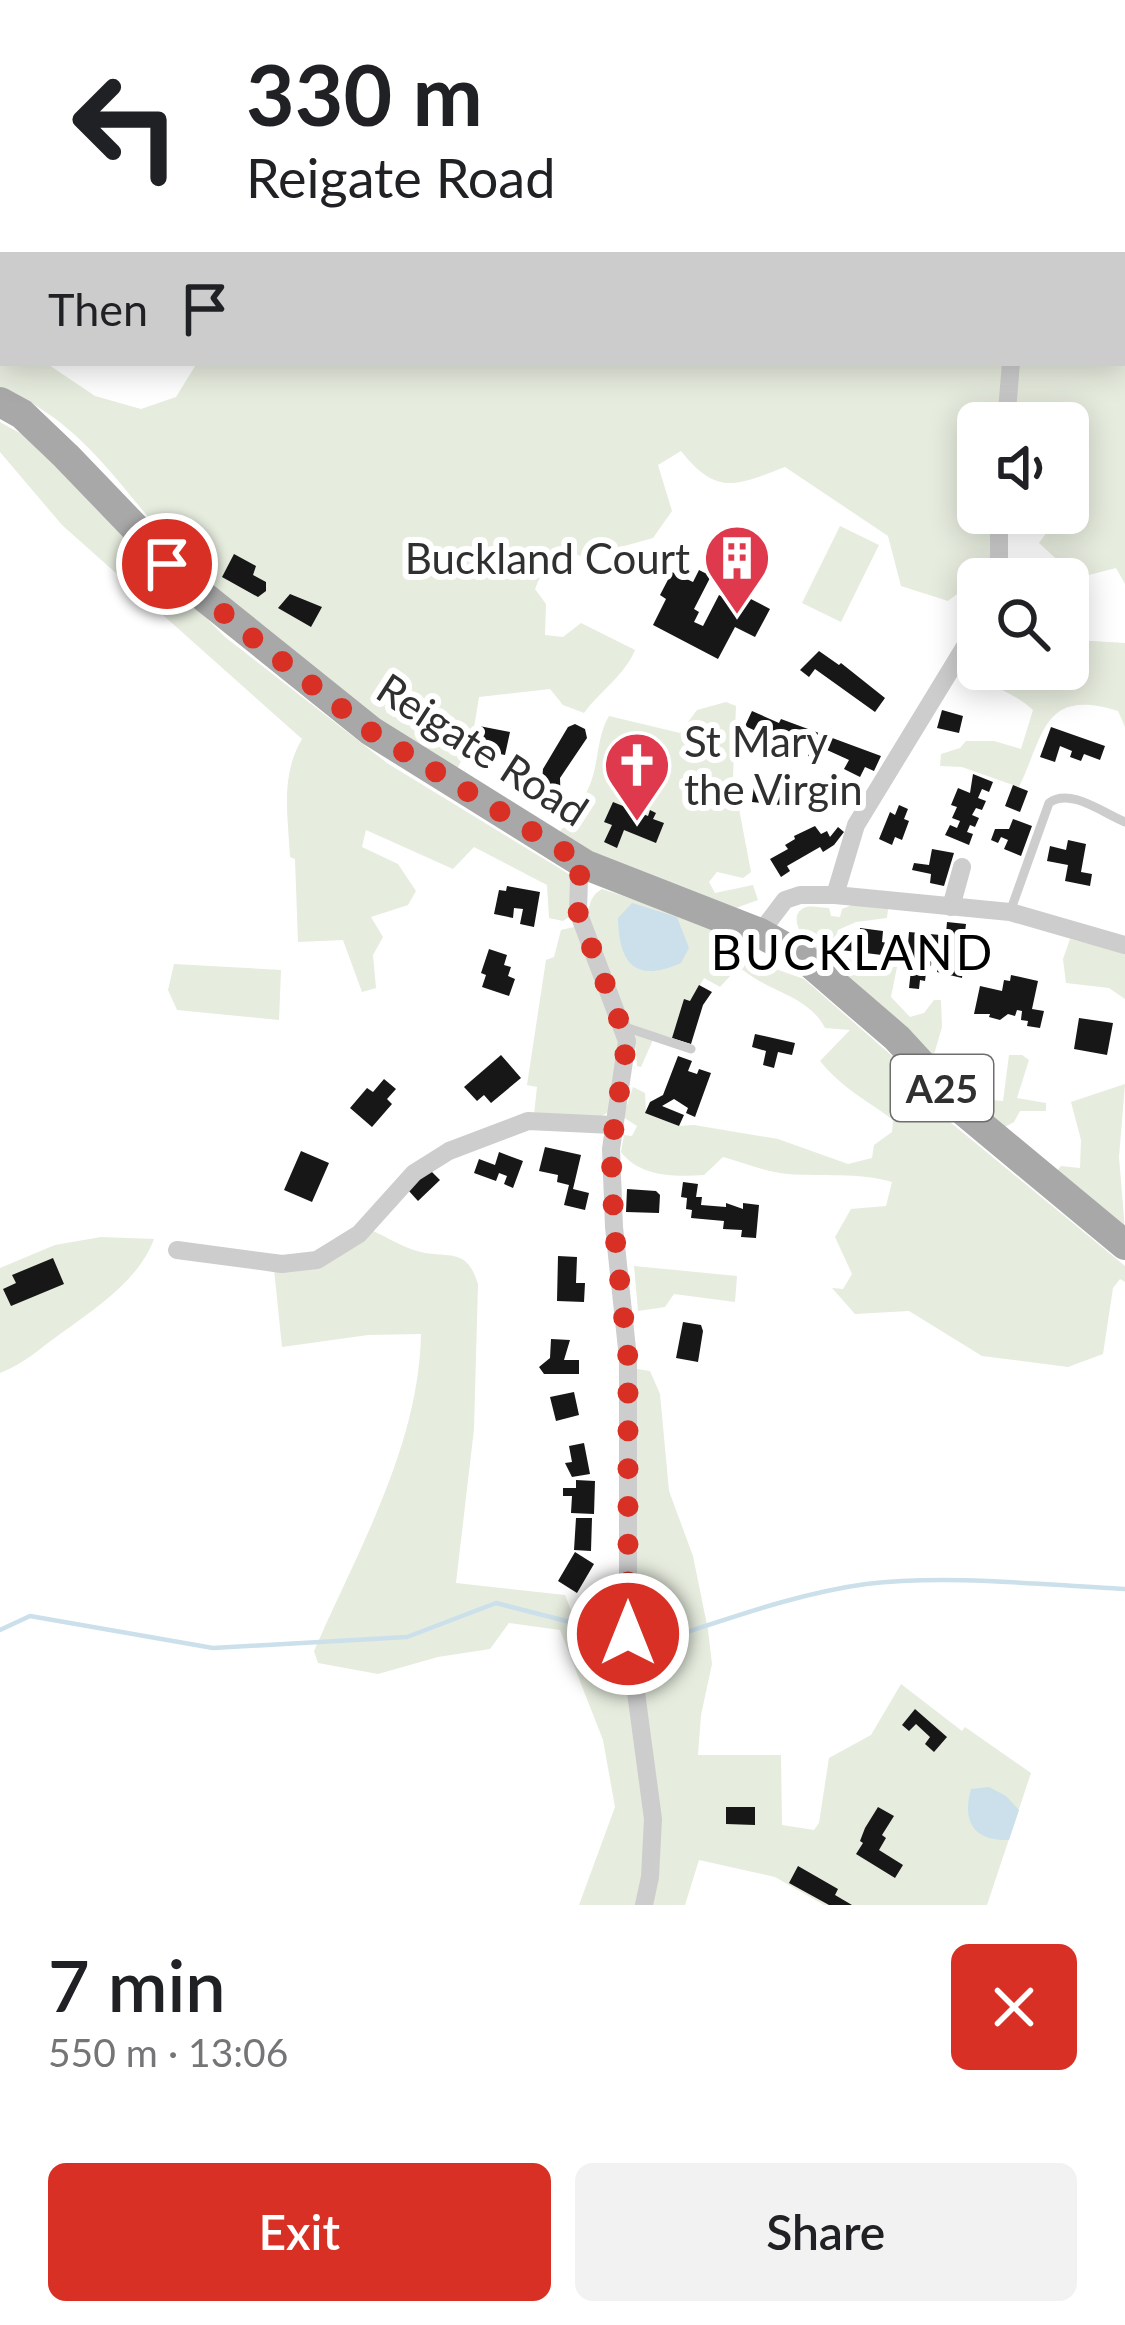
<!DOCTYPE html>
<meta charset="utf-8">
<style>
body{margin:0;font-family:Lato,sans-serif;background:#f2f2f2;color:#202124;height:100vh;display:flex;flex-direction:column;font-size:45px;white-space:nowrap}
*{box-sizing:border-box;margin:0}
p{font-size:39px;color:#757577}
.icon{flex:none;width:66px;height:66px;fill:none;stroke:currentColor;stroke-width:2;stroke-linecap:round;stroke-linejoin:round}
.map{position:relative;height:1905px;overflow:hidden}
.side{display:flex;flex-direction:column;background:#fff;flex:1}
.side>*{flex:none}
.guide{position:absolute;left:0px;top:0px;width:1125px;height:366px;box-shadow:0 6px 30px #0003;background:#fff;color:#202124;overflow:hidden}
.tools{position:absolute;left:957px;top:402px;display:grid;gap:24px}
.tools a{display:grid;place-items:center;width:132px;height:132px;border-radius:18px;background:#fff;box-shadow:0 6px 30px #0003;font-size:60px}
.pin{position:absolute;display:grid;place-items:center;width:102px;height:102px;color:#fff;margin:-51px;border:6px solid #fff;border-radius:50%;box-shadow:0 3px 12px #0007}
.me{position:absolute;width:132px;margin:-66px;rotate:0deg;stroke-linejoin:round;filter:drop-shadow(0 0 9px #0008)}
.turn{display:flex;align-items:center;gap:42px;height:252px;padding:0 48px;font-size:54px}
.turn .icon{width:156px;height:156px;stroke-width:2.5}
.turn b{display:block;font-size:84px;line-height:102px}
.then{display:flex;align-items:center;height:114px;padding:0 48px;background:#0003;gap:24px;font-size:45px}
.round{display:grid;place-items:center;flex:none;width:126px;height:126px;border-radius:18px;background:#f2f2f2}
.overview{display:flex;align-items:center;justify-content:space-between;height:204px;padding:0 48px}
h1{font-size:72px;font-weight:600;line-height:90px}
.button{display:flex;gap:24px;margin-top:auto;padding:24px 48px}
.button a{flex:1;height:138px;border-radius:18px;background:#d93025;color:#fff;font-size:48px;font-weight:600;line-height:138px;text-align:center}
.button a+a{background:#f2f2f2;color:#202124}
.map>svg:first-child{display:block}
</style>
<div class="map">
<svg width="1125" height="1905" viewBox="0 0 1125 1905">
<rect width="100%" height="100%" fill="#fff"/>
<path fill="#e6ecde" d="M1122,47H1125V584L1116,568L1077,578L1039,543L1061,513H1068V503L1083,482L1068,481V423H1012L1018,363H1122Z
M0,334L3,363H46L95,396L141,409L176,397L197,363H1006L1001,423H978V513H994L995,578L978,579V593L965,588L948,601L901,586L888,536L785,467C735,486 717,496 681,451L658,465L672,511L653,538L585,557L552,548L535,589L546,604L545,635L563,637L581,623L635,650C625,675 600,691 584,713L563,705L550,689L479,697L472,740L455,773C362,714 275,644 194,568C142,518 103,448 41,409C28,400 13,394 0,387Z
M0,422L27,437L225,637L387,763L572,876V915L563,921L549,918L547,885L474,847L453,869L366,830L362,847L398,864L416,891L408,905L371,917L383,937L373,955L376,988L362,992L343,940L298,942L295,859L290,857C288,815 280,776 302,739L62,525L0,452Z
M840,526L879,545L841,622L802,603Z
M1075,640L1125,643V727L1118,711C1043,688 1045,733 1019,787L962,767L940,766L941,754L960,748L966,741H994L1021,749L1033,710C1013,691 985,685 962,669L978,641V669H1068V644Z
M726,702L736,706L733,777L751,872L743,878L717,872L709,882L715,893L753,885L758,900L736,908L623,872L559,833C571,817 584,801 591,782C599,760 597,736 609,716L680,733L697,710Z
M602,889L729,931L761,964L804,979L899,1062L950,1122L1125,1266V1282L1120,1279L1113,1288L1103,1354L1068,1367L982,1356L909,1311L855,1314L832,1288L843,1289L852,1274L835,1237L851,1209L886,1206L892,1182C859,1172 822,1177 788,1174C766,1172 744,1163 723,1157L704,1175C675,1177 640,1177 621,1152L624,1135L632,1136L637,1126L623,1117L633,1087L645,1093L646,1113L679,1126L694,1125L778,1139L848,1164L872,1158L874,1145L892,1132L893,1120C864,1098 844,1090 820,1061L850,1030L825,1028C809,996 769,992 743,970L732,974L720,987L704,978L672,1038L656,1033L641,1067L637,1066C636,1057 636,1046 634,1037C626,1003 561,911 602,889Z
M852,905L888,909L887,918L856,922L838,930L833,945C849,966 873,966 897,967L891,997L910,1017L924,1013L934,1000H941L942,1027L933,1058C912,1040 767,933 802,909C809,904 820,908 829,908L831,916L840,917L842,909Z
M574,927L621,1041L610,1111L602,1116L534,1115L537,1087L527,1085L546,960L554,957L561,930Z
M1070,939L1125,952V999L1109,988L1066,983L1063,959Z
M174,964L281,970L279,1020L177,1010L168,990Z
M1009,1055H1022L1029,1060L1017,1098L1046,1103V1111H1020L1014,1122L1001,1129L979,1111L991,1100L1003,1101Z
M1125,1084L1119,1157L1125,1230L1055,1173L1061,1166L1080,1168L1081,1140L1071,1102Z
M373,1231C387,1237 402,1247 417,1251C448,1260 466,1245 478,1284L474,1429L456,1583L565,1595L571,1610L588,1619L620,1626L658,1853L635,1626L637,1369L650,1371L660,1394L669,1491L693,1556L708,1630L712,1664L701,1715L698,1755H781L782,1825L814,1830L819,1823L829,1758L871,1735L901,1684L962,1731L965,1727L1031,1773L987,1905H824L775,1877L699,1860L685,1905H579L615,1807L603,1740L560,1630L509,1623L490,1649L438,1657L378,1674L318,1663L314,1651C358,1550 419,1446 421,1334L368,1335L282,1347L274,1269Z
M101,1237L154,1239C139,1280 97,1307 63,1332C41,1347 26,1363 0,1373V1268L55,1245Z
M634,1266L737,1276L735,1302L674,1294L665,1307L638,1311Z"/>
<path fill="#cbe0eb" d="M135,0H707L136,3Z
M632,903L677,917L689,948L681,963C636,983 619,965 618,918Z
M989,1787L1006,1796L1019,1810L1009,1840C973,1841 962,1821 971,1789Z"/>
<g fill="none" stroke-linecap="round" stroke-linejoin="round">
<path stroke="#cbe0eb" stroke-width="4.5" d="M0,1630L30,1616L213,1648L407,1637L496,1603L617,1634
M639,1640L653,1643C723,1621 793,1594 866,1584C948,1574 1042,1585 1125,1589"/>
</g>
<path fill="#171717" d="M1016,402L1033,403L1032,409L1046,410L1045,423H1015Z
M234,554L256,566L253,575L266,582V591L258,597L222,577Z
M699,570L711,576L694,609L699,612L694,622L703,626L719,595L742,606L747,597L770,609L755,637L735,627L718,659L653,625L666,599L660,595L672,572L693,582Z
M290,594L322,607L311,627L278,608Z
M819,651L839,665L841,663L885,698L875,712L815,669L809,677L800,670Z
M942,710L963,716L959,733L937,728Z
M752,711L779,723L781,719L881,756L874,771L865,767L860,777L844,769L849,760L827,750L822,762L808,756L812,747L788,736L782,749L769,743L771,738L745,726Z
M575,724L585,729L587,738L560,778L561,808L552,814L546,812L540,804L543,769L568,727Z
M479,726L510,732L505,755L474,749Z
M1051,727L1105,746L1100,760L1084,754L1081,761L1070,757L1072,751L1060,746L1055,762L1040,757Z
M973,774L993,782L989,792L982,789L978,798L986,801L982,810L976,808L972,815L979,818L975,827L970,825L967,832L973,834L969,845L945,835L950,825L957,828L960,821L952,818L957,807L951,805L958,788L970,793Z
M1013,785L1028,791L1020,812L1005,806Z
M754,786L782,788L780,805L752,802Z
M613,802L648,816L650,810L656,813L653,819L664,823L656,843L624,830L617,848L604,842L612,825L604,822Z
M899,805L908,809L904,819L909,821L902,840L895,837L892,845L879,839L890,812L895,815Z
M1013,819L1032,826L1021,856L1004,849L1008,840L1001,837L998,843L991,840L995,829H1009Z
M815,826L821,834L827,831L830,837L838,827L844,832L834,845L823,852L820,847L787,866L790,871L781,877L770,859L788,849L785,845L795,839L794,836Z
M1068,840L1086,844L1081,872L1092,874L1090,886L1065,881L1068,865L1047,861L1050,846L1066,850Z
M932,849L954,853L944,886L930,883L931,874L912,870L914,863L929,865Z
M507,886L540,892L534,927L520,924L523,909L514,908L513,918L494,914L499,890L506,891Z
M947,922L966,924L962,956L970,957L969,969L963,968L962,978L937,972L939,957H944Z
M860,928L883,931L882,942L892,944L890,956L841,950L842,939L859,941Z
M909,932L940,935L938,951H932L931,966L927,965L925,981L920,980L919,989L909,988L911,970L906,969Z
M489,949L507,955L504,965L511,967L508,976L515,979L509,996L482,987L486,975L481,973Z
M1011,975L1038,981L1032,1009L1044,1011L1040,1028L1027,1026L1028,1021L1021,1020L1022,1011L1017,1010L1015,1016L1008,1014L1000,1020L989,1017L990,1014H974L980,986L1002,991L1004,980L1010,981Z
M699,985L712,992L703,1005L691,1044L672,1038L684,999L690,1001Z
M1079,1018L1113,1023L1107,1055L1074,1049Z
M755,1034L795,1043L792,1055L778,1052L774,1068L763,1065L766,1051L752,1047Z
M501,1055L521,1078L491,1103L484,1095L477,1101L464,1087Z
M678,1056L692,1061L688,1071L697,1074L699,1069L711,1073L695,1117L686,1113L688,1108L674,1099L662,1106L684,1115L679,1126L645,1113L650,1102L663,1095Z
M384,1079L396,1089L387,1099L392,1104L372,1127L350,1108L367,1088L373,1092Z
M545,1147L581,1155L573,1189L589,1193L585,1210L564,1205L569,1185L557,1182L558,1175L539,1171Z
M301,1151L329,1163L312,1202L284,1190Z
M499,1152L523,1161L513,1188L504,1184L507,1176L499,1173L496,1181L474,1173L479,1159L495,1165Z
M429,1169L440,1180L418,1201L408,1190Z
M683,1182L698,1184L696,1197H702L701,1205L726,1207V1203L743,1209V1203L759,1205L756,1238L741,1237L742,1230L723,1229L724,1221L691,1218L692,1210L686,1209L687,1198L681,1197Z
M627,1189L656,1191L660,1195L659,1213L626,1212Z
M558,1256L577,1257L576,1283H585L584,1302L557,1301Z
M53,1258L64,1284L11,1306L3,1289L16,1283L12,1275Z
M683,1322L701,1325L703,1331L698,1362L676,1358Z
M551,1339L570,1340L564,1360H579V1374H544L539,1367L550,1358Z
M574,1392L579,1415L556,1421L550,1397Z
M584,1443L590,1474L572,1477L565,1463L572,1462L569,1446Z
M576,1480L595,1481L594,1514L571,1513L572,1496H563V1488H576Z
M576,1518H592L591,1551L574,1550Z
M575,1552L594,1564L577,1593L558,1581Z
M915,1709L947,1737L934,1752L925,1744L930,1737L916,1724L909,1731L902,1725Z
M726,1807H755V1825L726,1824Z
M878,1807L894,1816L882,1835L886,1838L879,1850L903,1865L895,1878L856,1854L863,1843L860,1841L865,1828Z
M798,1866L838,1889L835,1895L852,1905H829L789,1883Z"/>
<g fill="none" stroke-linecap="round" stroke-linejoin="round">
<path stroke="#cdcdcd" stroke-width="9" d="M1010,912L1049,803C1070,787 1103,813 1125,822
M625,1027L691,1049"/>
<path stroke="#cdcdcd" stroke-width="18" d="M991,0V3
M1006,423L1011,363
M999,513V579
M586,865L579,878L578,912L627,1041L611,1149L614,1227L628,1358V1633L653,1819L650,1877L644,1905
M835,895L856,825L978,625
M951,907L962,867
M760,933L785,900L800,895H835L1010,912L1125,945
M177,1250L282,1264L317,1260L359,1234L414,1173L449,1151L528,1121L612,1125"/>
<path stroke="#a8a8a8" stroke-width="30" d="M0,402L22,414L66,456L193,588L371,731L586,865L760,933L803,957L897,1038L966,1113L1125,1245"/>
</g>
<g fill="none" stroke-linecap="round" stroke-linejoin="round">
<path stroke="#d93025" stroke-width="21" stroke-dasharray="0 37.8" d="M167,564L249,635L370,731L586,865L578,878V912L627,1041L611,1149L614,1227L628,1358V1634"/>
</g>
<defs>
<g id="building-pin" transform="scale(3.45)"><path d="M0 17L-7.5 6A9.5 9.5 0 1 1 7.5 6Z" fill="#df394d" stroke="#fff"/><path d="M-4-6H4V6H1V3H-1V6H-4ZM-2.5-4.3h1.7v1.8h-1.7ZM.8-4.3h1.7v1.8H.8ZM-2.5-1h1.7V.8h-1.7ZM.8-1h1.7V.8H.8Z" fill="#fff"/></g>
<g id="church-pin" transform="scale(3.45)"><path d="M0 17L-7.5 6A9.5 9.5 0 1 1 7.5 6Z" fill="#df394d" stroke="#fff"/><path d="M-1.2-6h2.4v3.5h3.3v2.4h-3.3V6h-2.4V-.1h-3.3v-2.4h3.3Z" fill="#fff"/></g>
</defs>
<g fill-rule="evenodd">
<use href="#building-pin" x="737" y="558"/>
<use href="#church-pin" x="637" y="765"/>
</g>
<g text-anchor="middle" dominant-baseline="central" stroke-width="12" stroke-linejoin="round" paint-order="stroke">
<rect fill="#fff" stroke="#6e6e6e" stroke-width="3" x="891" y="1055" width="102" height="66" rx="9"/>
<g font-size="39" font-weight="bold" fill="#303030">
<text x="942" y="1088">A25</text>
</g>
<g font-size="42" fill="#303030" stroke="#fff" text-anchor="end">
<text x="690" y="558">Buckland Court</text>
<text x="684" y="741" text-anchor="start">St Mary<tspan x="684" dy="48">the Virgin</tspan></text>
</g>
<g font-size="42" fill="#303030" stroke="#fff">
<text transform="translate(483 749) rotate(33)">Reigate Road</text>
</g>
<g font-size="48" letter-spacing="3" fill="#000" stroke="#fff">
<text x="853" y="951">BUCKLAND</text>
</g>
</g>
</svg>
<div class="tools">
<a><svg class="icon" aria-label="sound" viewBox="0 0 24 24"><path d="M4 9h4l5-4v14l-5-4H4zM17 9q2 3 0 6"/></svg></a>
<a><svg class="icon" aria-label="search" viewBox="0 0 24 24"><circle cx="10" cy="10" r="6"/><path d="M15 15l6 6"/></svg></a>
</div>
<div class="pin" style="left:167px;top:564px;background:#d93025"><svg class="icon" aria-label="arrive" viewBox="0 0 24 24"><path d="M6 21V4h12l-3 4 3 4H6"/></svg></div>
<svg class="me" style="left:628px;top:1634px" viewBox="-20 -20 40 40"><circle r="17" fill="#d93025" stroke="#fff" stroke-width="3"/><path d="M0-11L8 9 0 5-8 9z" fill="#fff"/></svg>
<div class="guide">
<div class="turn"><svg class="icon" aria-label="left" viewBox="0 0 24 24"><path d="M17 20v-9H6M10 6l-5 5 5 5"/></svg><div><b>330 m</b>Reigate Road</div></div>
<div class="then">Then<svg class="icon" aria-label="arrive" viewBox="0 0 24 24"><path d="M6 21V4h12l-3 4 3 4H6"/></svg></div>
</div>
</div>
<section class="side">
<div class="overview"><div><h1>7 min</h1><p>550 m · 13:06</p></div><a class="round" style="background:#d93025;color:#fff"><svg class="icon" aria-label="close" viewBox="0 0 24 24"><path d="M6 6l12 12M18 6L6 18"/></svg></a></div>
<div class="button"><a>Exit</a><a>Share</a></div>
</section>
